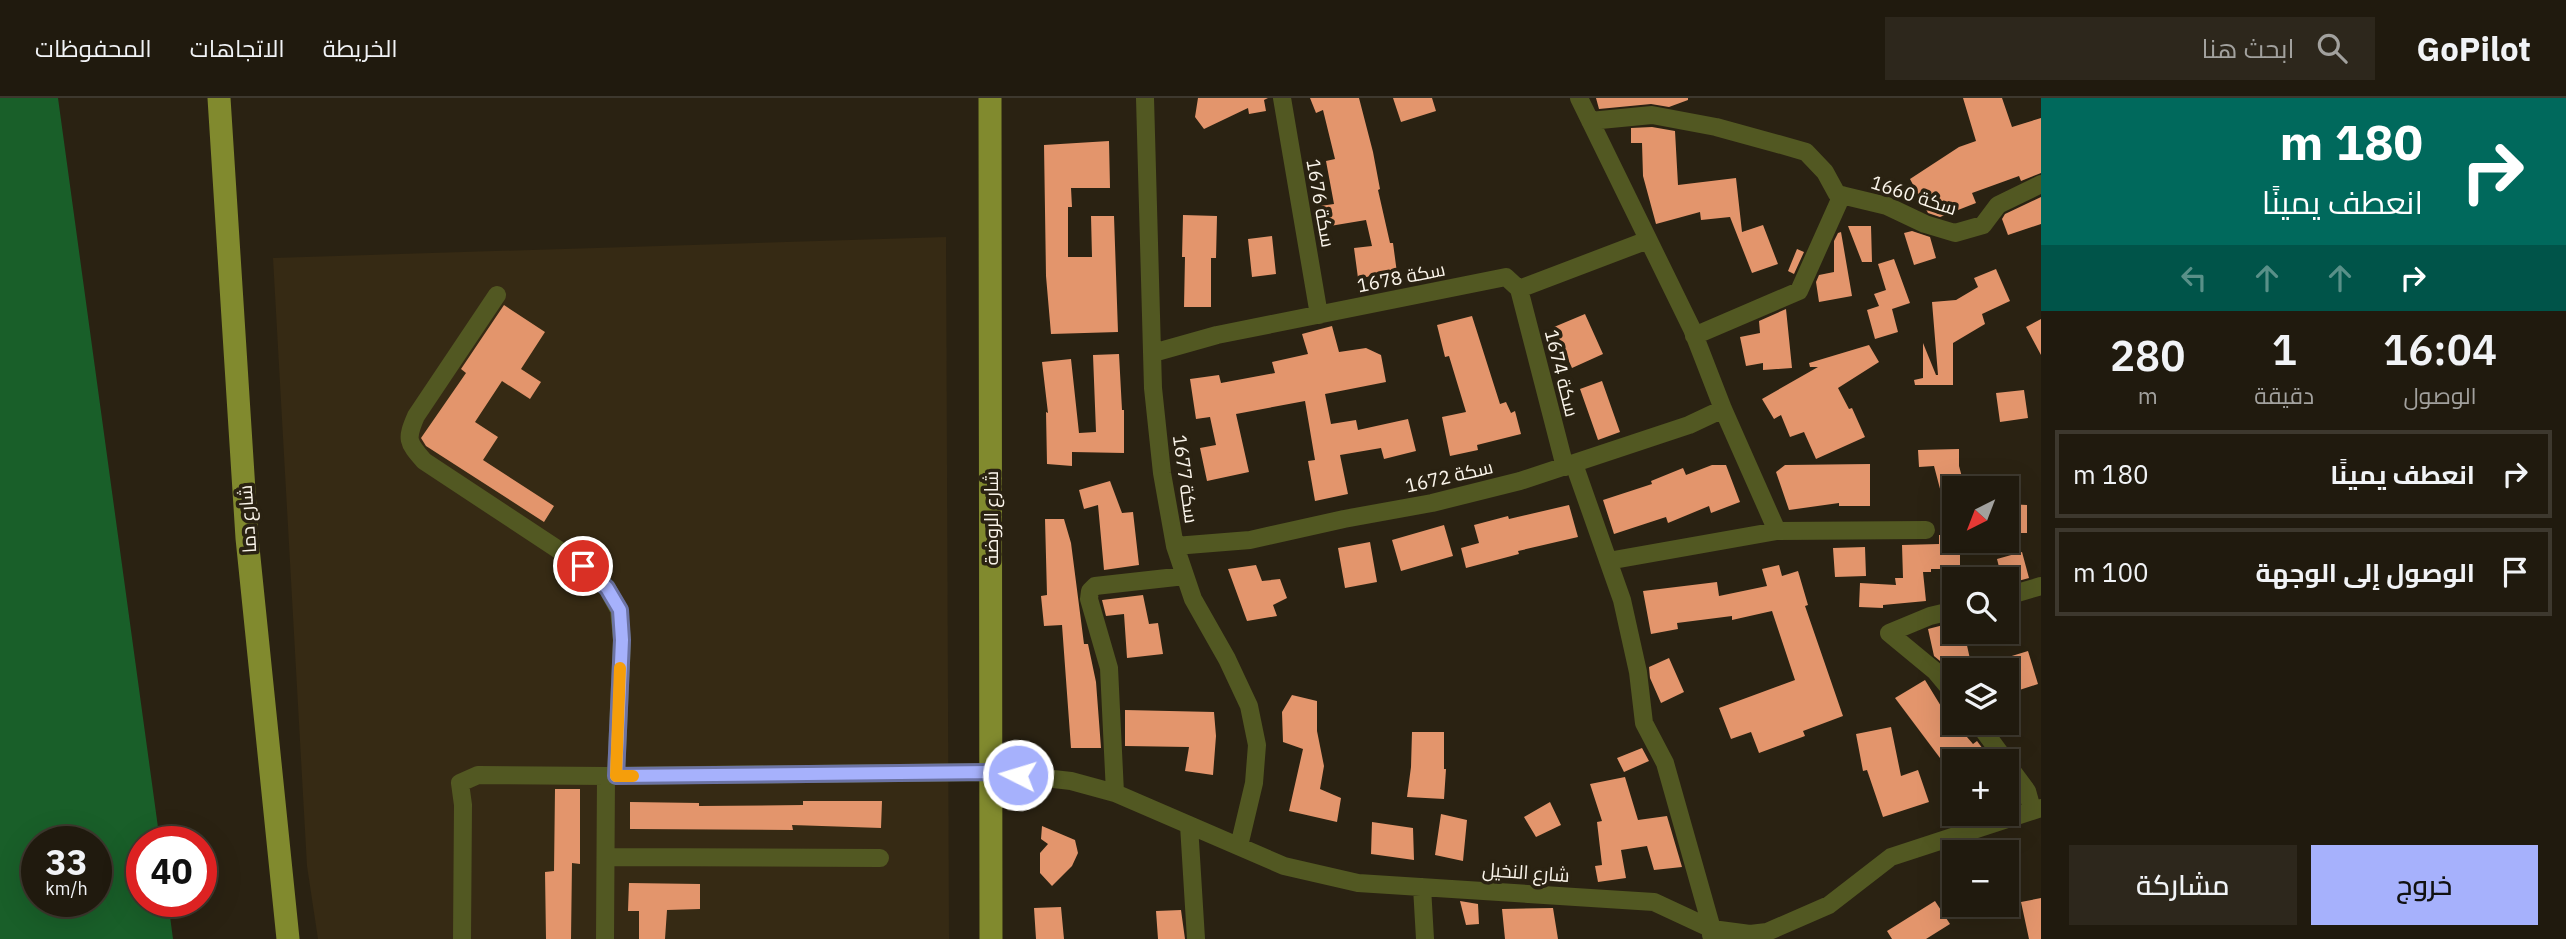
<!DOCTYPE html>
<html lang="ar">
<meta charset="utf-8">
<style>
body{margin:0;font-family:"IBM Plex Sans",Cairo,sans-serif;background:#2d271c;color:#f1f3f6;direction:rtl;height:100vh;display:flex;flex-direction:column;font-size:26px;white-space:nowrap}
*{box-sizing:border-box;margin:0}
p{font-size:23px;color:#a2a19e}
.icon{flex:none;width:38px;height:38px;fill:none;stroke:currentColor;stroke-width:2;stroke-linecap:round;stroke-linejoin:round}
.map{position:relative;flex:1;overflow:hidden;direction:ltr}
.sheet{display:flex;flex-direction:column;background:#201a0e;width:525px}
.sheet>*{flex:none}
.top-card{background:#00695c;color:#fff;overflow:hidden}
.needle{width:46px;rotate:222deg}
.buttons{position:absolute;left:1942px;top:378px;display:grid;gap:14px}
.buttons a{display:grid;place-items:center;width:77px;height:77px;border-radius:0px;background:#201a0e;box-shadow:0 7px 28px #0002,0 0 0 2px #3d382e;font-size:35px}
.speed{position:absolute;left:21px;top:728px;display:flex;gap:14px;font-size:35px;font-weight:700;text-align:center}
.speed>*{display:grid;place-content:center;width:91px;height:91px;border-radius:50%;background:#201a0e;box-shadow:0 7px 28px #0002,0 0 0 2px #3d382e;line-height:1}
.speed small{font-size:18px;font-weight:400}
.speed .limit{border:10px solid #d22;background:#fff;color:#111}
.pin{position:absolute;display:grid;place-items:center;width:60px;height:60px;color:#fff;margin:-30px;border:4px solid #fff;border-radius:50%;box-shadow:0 2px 7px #0007}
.me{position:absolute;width:77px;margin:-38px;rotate:275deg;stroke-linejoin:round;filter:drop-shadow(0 0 5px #0008)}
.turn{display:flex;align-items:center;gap:24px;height:147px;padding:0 28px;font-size:32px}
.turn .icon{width:91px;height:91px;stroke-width:2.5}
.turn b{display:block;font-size:49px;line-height:60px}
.lanes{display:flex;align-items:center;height:66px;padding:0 28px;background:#0003;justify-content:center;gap:35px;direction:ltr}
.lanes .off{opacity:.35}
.eta{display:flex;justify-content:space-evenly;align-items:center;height:119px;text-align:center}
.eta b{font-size:42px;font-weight:600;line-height:49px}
.cta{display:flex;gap:14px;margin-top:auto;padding:14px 28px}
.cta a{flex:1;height:80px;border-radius:0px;background:#a6b1fc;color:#111;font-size:28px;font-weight:600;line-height:80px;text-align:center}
.cta a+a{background:#2d271c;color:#f1f3f6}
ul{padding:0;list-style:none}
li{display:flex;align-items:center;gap:21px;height:88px;margin:0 14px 10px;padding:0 14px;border:4px solid #3d382e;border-radius:0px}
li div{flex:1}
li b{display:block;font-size:26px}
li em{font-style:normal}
header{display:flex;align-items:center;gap:42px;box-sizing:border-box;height:98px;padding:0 35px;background:#201a0e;border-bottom:2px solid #3d382e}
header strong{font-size:33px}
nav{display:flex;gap:38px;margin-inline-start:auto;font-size:24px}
.search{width:490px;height:63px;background:#2d271c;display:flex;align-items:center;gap:18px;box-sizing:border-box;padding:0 24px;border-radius:0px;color:#a2a19e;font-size:26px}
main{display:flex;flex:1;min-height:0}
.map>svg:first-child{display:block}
</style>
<header>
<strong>GoPilot</strong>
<div class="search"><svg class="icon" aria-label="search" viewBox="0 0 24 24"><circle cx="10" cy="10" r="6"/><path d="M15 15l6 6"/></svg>ابحث هنا</div>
<nav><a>الخريطة</a><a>الاتجاهات</a><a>المحفوظات</a></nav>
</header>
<main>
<section class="sheet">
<div class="top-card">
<div class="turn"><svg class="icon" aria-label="right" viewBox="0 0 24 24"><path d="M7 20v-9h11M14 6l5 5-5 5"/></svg><div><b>180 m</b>انعطف يمينًا</div></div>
<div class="lanes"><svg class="icon off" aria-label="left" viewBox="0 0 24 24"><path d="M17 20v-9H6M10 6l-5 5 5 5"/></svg><svg class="icon off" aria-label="ahead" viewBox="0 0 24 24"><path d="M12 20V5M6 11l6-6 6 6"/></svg><svg class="icon off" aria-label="ahead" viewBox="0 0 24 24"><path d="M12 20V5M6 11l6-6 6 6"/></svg><svg class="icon" aria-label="right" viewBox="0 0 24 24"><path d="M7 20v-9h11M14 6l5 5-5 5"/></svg></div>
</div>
<div class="eta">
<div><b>16:04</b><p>الوصول</p></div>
<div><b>1</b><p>دقيقة</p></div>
<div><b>280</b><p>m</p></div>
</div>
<ul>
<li><svg class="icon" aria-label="right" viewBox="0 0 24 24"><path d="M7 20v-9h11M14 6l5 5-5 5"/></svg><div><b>انعطف يمينًا</b></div><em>180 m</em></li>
<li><svg class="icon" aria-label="arrive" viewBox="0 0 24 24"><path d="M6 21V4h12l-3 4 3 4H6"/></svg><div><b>الوصول إلى الوجهة</b></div><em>100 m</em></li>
</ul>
<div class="cta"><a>خروج</a><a>مشاركة</a></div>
</section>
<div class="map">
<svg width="2041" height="841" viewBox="0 0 2041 841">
<rect width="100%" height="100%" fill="#2a2212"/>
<path fill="#362a14" d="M946,139L949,841H318L307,768L273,160Z"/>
<path fill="#195f29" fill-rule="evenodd" d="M0,0H58L160,744H142V803H168L173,841H0ZM37,744H96V803H37Z"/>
<path fill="#e3956c" d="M1198,0H1268L1264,2L1266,13L1249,16L1248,10L1204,31L1195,19Z
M1310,0H1359L1373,54L1380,91L1378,92L1390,145H1393L1397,175L1358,180L1354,150L1372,148L1366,122L1324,129L1320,108L1334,106L1326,63L1335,61L1323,12L1316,15Z
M1393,0H1432L1436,13L1401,24Z
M1596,0H1688V2L1669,9L1651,6L1599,11Z
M1963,0H2002L2012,29L2041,20V75L2021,83L2019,78L1972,95L1976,105L1940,119L1928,115L1910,81L1959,49L1976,43Z
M1652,29L1675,33L1678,87L1736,80L1742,134L1763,127L1778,166L1752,175L1730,119L1701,122L1700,114L1656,126L1643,78L1642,45H1631V30Z
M1109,43L1110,90H1071L1072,109H1068V159H1092L1091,118H1114L1118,234L1051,236L1046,178L1044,47Z
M2041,99V126L2008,137L2002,121L2005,116Z
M1183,117L1217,118L1216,160H1211V209H1184L1185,159H1182Z
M1848,128H1871L1872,164H1862Z
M1912,133L1930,139L1936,160L1914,167L1904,135Z
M1841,134L1852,198L1819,204L1816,184L1819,177L1834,174V143L1838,135Z
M1272,138L1276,176L1252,179L1248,141Z
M1797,151L1804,154L1794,176L1788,173Z
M1894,161L1910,205L1892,211L1898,234L1875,241L1867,212L1879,208L1874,196L1886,192L1878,166Z
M1996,171L2010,203L1982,216L1985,226L1953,245V287H1915L1914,282L1923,280V245L1936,277H1938L1932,204L1956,202L1978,189L1974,180Z
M504,207L545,234L521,271L541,284L530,301L502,283L475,324L498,339L483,362L554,408L544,424L426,348L421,340L466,275L461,271Z
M1786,211L1792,270L1763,272V265L1746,268L1740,239L1760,235L1759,223Z
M1585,216L1603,256L1572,270L1554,229Z
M1472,218L1500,306L1506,304L1511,315L1515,313L1521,336L1477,347L1478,352L1450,358L1442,319L1466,314L1449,258L1445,259L1437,227Z
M2041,221V257L2026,229Z
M1332,228L1339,254L1366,250L1381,257L1386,284L1325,296L1331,326L1356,322L1358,332L1408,321L1416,353L1384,361L1381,350L1340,357L1348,396L1315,403L1308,363L1315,362L1305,303L1236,316L1249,374L1207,383L1200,350L1216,347L1210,319L1196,321L1190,281L1219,277L1221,285L1275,275L1272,264L1308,256L1302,236Z
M1869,247L1879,264L1838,290L1849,311L1852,310L1865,339L1816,361L1804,334L1790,339L1781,317L1774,321L1762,301L1818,269H1810L1809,265Z
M1119,256L1122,312H1124V355L1072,354V368L1047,366L1046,314L1048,315L1042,264L1071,261L1079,335L1096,334L1093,257Z
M1602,283L1620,334L1598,342L1580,291Z
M2024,292L2028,320L2000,324L1996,295Z
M1959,351V368L1965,390H1955V403L1944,406L1934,368L1919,369L1918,352Z
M1870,366V408H1839V405L1789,412L1776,374L1785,367Z
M1712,367H1726L1740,404L1711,415L1709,408L1668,425L1666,419L1614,436L1603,402L1652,386L1651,383L1683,370L1686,377Z
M1110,383L1122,415L1133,414L1139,467L1104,472L1098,407L1084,411L1079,392Z
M2007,406L2027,407V435H2007Z
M1569,407L1578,439L1518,453L1519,456L1466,470L1461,450L1479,445L1474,427L1508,418L1509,421Z
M1045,421H1064L1071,445L1084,546H1088L1096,584L1101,650H1071L1062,527L1044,528L1041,498L1047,497Z
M1444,427L1453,458L1401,473L1392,442Z
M1939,437H1955V443H1960V471H1931V474H1923L1926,503L1883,507V510L1859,509L1860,485L1896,487L1895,480H1903L1902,447L1939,446Z
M1370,444L1377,484L1345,490L1338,450Z
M1865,449L1866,478L1835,479L1833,450Z
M2022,454L2029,480L2007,486V481H2002L1997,461Z
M1256,467L1262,483L1280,481L1287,500L1273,507L1277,518L1247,523L1228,471Z
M1779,467L1782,478L1798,473L1808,507L1805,508L1843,618L1803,633L1805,638L1759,655L1751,634L1731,641L1719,610L1795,582L1772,513L1732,522V518L1677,525L1678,531L1651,536L1643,493L1717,484L1719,498L1767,488L1762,471Z
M1143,497L1149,526L1158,525L1163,556L1127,560L1124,516L1106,518L1102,502Z
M1955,524V534H1964L1970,561L1945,567L1934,558L1928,531Z
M2028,553L2038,586L2007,596V572H1976V569Z
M1669,560L1684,594L1661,605L1650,580L1649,569Z
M1925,582L1947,618L1950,616L1955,625L1973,646L1977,643L1992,663H1961L1955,655L1943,664L1895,600Z
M1292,597L1317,603V633L1324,668L1320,691L1341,700L1337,724L1289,713L1303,651L1283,644L1282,614Z
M1125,612L1214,614L1216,638L1213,677L1185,673L1189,649L1125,648Z
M1891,629L1901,678L1918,672L1929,704L1883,719L1867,672L1863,673L1856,636Z
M1412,634H1444V671H1446L1444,701L1407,699L1411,669Z
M1642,650L1649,663L1624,674L1617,660Z
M1625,679L1638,722L1667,718L1682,769L1654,772L1647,748L1621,752L1626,780L1598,784L1595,768L1602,767L1597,724L1602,723L1590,686Z
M555,691H580V766L572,765L571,841H546L545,774L554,773Z
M803,703H882L881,730L792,727L793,732L630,731V704L699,705V708L803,707Z
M1550,704L1561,727L1536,739L1524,719Z
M1441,716L1467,722L1463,763L1435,757Z
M1372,724L1413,730L1414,762L1371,756Z
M1042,728L1075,742L1078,755L1072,768L1052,788L1040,775V755L1048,746L1041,741Z
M629,785L700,786V811L667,812L665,841H639V813H628Z
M2041,800V841H2029L2021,804Z
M1460,803L1478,806L1479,826L1466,827Z
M1935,803L1950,826L1926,841H1892L1887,833Z
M1061,809L1064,841H1036L1034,810Z
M1553,810L1558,841H1505L1502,811Z
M1181,812L1185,841H1158L1156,813Z"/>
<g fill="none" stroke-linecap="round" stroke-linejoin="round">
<path stroke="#525822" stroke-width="18" d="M1145,0L1153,290L1162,375L1175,448L1193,501L1227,561L1249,608L1257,647L1254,685L1239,748
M1282,0L1319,217
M1579,0L1692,231L1723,311L1777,433
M1590,23L1652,17L1716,29L1778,46L1806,54L1825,74L1837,96L1887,108L1925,126L1955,135L1983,127L1998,107L2041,86
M1519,191L1565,369
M497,197L416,318C406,341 407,344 424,363L583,468L607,490L619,512L622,542L616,678
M1694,238L1799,193L1842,97
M1153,255L1217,237L1506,179L1519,191L1648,142
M1574,366L1622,502L1638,574L1644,625L1665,665L1712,831L1711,837
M1175,448L1250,442L1344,421L1432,405L1520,383L1689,327L1723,311
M1608,463L1777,433L1926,432
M2007,498L2041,488
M1955,512L1930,518L1889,535L1935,573L1955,597
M1978,625L2006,663
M2007,666L2027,693L2032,711
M1115,695L1109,570L1089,501L1090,493L1095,488L1185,478
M1189,727L1196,841
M606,759L880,760
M1422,789L1425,841
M462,841L463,707L460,685L478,677L606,678
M605,841L606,678L991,674L1071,683L1115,695L1284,768L1358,785L1654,804L1712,831L1750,836L1767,834L1829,807L1891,759L2041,710"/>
<path stroke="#818a2e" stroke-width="23" d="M219,0L247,440L288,841
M990,0L991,841"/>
</g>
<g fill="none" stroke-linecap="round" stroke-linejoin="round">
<g stroke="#6c73a4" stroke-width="18">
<path id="route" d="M583,468L607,490L620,512L622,542L616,678L991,674L1018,677"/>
</g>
<use href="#route" stroke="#a6b1fc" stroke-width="12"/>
<path stroke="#f59e0b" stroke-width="12" d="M620,570L616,678H633"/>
</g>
<g text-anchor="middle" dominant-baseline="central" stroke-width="7" stroke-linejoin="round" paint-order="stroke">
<g font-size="19" fill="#faf4ea" stroke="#2a2212">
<text transform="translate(1914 97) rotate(18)">سكة 1660</text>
<text transform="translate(1321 105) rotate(80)">سكة 1676</text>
<text transform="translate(1401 179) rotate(-11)">سكة 1678</text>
<text transform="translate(1562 275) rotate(76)">سكة 1674</text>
<text transform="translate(1449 378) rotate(-13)">سكة 1672</text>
<text transform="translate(1186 381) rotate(82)">سكة 1677</text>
<text transform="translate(991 420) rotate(-90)">شارع الروضة</text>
<text transform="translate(247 421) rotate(-94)">شارع دما</text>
<text transform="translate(1526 774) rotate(4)">شارع النخيل</text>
</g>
</g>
</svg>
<div class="buttons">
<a><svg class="needle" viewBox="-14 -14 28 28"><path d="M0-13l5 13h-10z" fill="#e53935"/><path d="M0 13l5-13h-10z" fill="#a2a19e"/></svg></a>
<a><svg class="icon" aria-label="search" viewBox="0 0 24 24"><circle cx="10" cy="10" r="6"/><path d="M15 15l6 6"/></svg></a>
<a><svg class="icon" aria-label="layers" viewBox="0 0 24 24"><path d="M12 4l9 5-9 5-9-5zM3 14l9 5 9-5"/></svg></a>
<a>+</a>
<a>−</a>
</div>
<div class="speed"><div>33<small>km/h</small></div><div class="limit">40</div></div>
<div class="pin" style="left:583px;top:468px;background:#d93025"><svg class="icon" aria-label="arrive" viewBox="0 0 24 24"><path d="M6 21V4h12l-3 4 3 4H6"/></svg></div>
<svg class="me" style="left:1018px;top:677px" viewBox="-20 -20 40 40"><circle r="17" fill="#a6b1fc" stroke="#fff" stroke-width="3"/><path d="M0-11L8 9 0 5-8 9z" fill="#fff"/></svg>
</div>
</main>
